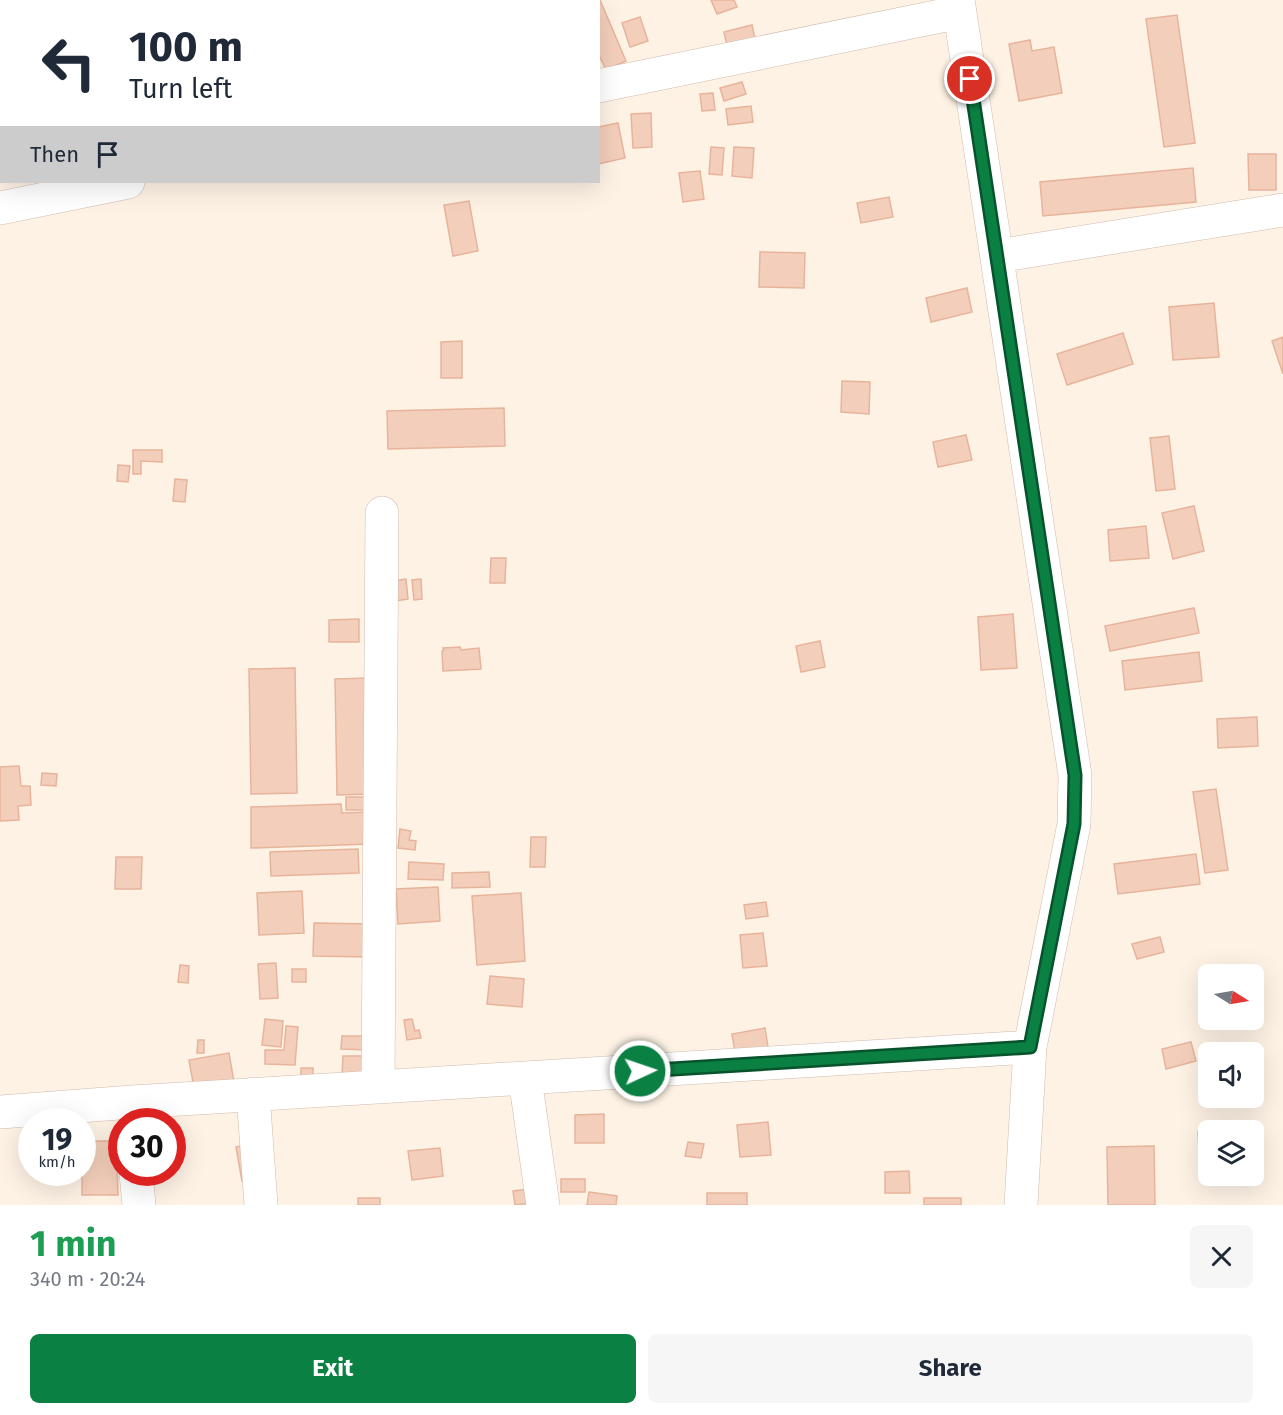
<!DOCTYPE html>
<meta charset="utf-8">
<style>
body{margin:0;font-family:"Fira Sans",sans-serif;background:#f6f6f7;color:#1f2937;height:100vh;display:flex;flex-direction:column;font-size:22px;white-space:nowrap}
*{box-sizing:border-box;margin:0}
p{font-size:20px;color:#747a83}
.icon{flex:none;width:33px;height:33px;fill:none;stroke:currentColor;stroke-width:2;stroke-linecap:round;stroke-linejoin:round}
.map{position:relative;height:1205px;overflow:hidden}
.details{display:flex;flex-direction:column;background:#fff;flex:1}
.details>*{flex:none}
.top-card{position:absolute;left:0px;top:0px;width:600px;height:183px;box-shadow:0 6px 24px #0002;background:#fff;color:#1f2937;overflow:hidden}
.needle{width:39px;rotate:101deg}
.controls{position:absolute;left:1198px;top:964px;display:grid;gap:12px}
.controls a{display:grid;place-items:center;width:66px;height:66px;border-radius:9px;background:#fff;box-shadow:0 6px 24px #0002;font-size:30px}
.speed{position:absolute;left:18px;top:1108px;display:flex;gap:12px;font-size:30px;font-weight:700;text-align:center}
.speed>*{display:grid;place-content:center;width:78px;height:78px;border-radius:50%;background:#fff;box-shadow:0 6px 24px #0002;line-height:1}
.speed small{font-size:15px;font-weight:400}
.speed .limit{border:9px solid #d22;background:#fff;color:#111}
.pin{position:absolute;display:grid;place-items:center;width:51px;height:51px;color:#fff;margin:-26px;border:3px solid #fff;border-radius:50%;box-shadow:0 2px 6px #0007}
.me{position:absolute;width:66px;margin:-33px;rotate:87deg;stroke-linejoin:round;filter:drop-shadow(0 0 4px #0008)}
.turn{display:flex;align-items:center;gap:21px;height:126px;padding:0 30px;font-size:27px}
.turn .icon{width:78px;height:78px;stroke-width:2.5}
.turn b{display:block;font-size:42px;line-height:51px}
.then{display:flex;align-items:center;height:57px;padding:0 30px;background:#0003;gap:12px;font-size:22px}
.round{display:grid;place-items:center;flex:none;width:63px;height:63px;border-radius:9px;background:#f6f6f7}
.headline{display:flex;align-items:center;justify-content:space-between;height:102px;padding:0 30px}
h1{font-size:36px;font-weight:700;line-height:45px;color:#1e9e55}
.action{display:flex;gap:12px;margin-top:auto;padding:12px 30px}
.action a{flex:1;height:69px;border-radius:9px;background:#0b8043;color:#fff;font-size:24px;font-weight:700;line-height:69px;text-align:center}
.action a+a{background:#f6f6f7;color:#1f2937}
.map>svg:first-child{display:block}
</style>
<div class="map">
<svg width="1283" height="1205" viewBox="0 0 1283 1205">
<rect width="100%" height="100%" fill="#fdf2e4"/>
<path fill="#f3cfbb" stroke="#e7b49b" stroke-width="1.5" d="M575,0H600L626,61L606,70L598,53V2Z
M711,0H734L737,7L717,14Z
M1177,15L1195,143L1164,147L1146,19Z
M640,17L648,41L630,47L622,23Z
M752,25L756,43L728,50L724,32Z
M1030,40L1032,51L1054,47L1062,93L1019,101L1009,44Z
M742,82L746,94L724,101L720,88Z
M713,93L715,110L702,111L700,94Z
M751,106L753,122L728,125L726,109Z
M651,113L652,147L633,148L631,114Z
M618,123L625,158L598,164V127Z
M711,147L724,148L722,175L709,174Z
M734,147L754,148L752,178L732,176Z
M1248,154H1276V190H1249Z
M1193,168L1196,202L1043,216L1040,182Z
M700,171L704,199L683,202L679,173Z
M889,197L893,217L861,223L857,203Z
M469,201L478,251L453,256L444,205Z
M760,252L805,253L804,288L759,287Z
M967,288L972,312L931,322L926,298Z
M1214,303L1219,357L1173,360L1169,307Z
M1123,333L1133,364L1067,385L1057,354Z
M1283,337V374L1272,341Z
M462,341V378H441V342Z
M842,381L870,382L869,414L841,412Z
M504,408L505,446L388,449L387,411Z
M966,435L972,460L938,467L933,442Z
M1169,436L1175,489L1156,491L1150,438Z
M133,450H162V462L141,461V474H133Z
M118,465L130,466L128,482L117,481Z
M175,479L187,480L185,502L173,501Z
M1194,506L1204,551L1173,559L1162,513Z
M1146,526L1149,558L1110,561L1108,530Z
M491,558H506L505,583H490Z
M406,579L408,599L395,601L393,581Z
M421,579L422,599L414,600L412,580Z
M1194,608L1199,633L1110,651L1105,626Z
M1013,614L1017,668L981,670L978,617Z
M359,619V642H329V620Z
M820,641L825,667L801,672L796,646Z
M460,647L461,650L479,648L481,669L443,671L442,651L444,650L443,648Z
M1199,652L1202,681L1125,690L1122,661Z
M295,668L297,793L251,794L249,669Z
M369,678L370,794L337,795L335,679Z
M1257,717L1258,746L1218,748L1217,719Z
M19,766L21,786H30L31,805L18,806L19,820L0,821V767Z
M42,773L57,774L56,786L41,785Z
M1216,789L1228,870L1205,873L1193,792Z
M346,797H369L370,810H346Z
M341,804L342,813L368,812L369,844L251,848V807Z
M400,829L411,831L409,840L416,841L415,850L398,848Z
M531,837H546L545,867H530Z
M358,849L359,873L271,876L270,852Z
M1196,854L1200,884L1118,894L1114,864Z
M116,857H142L141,889H115Z
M409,862L444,864L443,880L408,879Z
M489,872L490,887L452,888V873Z
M438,887L440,921L398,924L396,889Z
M302,891L304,933L259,935L257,893Z
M521,893L525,961L477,965L472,896Z
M766,902L768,916L746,919L744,905Z
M314,923L371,924L370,957L313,956Z
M763,933L767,966L743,968L740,935Z
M1160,937L1164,952L1137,959L1132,944Z
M276,963L278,998L260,999L258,964Z
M180,965L189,966L188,983L178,982Z
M292,969H306V982H292Z
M490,976L524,979L522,1007L487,1004Z
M265,1019L283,1021L281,1047L262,1045Z
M412,1019L415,1031L419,1030L421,1038L407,1040L404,1020Z
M286,1026L298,1027L295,1065L265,1064V1050H284Z
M765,1028L768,1047L735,1052L732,1034Z
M342,1036H370L369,1050L341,1049Z
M198,1040H204V1053H197Z
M1191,1042L1196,1061L1166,1069L1162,1049Z
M229,1053L234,1082L194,1088L189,1060Z
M343,1056H366L365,1077L342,1076Z
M301,1068H313V1080H301Z
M604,1114V1143H575V1115Z
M768,1122L771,1155L740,1157L737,1125Z
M1198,1132H1209V1167L1200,1168Z
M82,1141H122V1163H117L118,1195H82Z
M688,1142L704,1144L701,1158L685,1156Z
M252,1144L258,1178L242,1181L236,1147Z
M1154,1146L1155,1205H1108L1107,1147Z
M440,1148L443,1176L412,1180L408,1151Z
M909,1171L910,1193H885V1172Z
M561,1179H585V1192H561Z
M529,1189L531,1203L515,1205L513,1191Z
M589,1192L617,1196L616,1205H587Z
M707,1193H747V1205H707Z
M358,1198H380V1205H358Z
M924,1198H961V1205H924Z"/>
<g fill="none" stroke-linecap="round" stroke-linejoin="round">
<g stroke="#d1bbad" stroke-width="34">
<path id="minor" d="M958,0L1075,775L1074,824L1030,1047L1021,1205
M598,86L960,12
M0,208L128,182
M997,256L1283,210
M525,1078L543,1205
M378,1087L382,513
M253,1094L261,1205
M0,1112L132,1102L1030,1047
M136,1173L139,1205"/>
</g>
<use href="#minor" stroke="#fff" stroke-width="33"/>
</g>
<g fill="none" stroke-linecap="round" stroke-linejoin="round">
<g stroke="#07532c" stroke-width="15">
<path id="route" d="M640,1071L1030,1047L1074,824L1075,775L970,79"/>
</g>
<use href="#route" stroke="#0b8043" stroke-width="10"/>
</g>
</svg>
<div class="controls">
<a><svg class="needle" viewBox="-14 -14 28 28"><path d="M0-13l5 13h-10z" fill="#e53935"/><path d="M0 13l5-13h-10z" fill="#747a83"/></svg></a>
<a><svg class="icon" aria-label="sound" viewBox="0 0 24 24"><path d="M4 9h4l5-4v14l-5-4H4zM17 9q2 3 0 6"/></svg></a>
<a><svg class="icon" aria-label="layers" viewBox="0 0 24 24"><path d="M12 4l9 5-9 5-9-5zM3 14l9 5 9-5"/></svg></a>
</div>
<div class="speed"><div>19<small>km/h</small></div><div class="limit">30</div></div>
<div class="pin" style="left:970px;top:79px;background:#d93025"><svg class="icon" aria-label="arrive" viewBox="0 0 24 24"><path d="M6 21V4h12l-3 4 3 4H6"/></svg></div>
<svg class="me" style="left:640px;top:1071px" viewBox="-20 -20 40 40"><circle r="17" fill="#0b8043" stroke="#fff" stroke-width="3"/><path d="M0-11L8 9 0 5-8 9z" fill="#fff"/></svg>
<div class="top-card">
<div class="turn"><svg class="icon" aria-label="left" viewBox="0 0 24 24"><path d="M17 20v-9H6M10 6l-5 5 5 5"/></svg><div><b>100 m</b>Turn left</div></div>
<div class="then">Then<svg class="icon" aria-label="arrive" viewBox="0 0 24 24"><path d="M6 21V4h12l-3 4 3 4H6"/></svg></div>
</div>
</div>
<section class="details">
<div class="headline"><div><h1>1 min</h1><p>340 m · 20:24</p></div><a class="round"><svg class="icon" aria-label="close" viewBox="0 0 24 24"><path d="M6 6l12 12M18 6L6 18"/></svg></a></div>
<div class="action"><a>Exit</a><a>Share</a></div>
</section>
